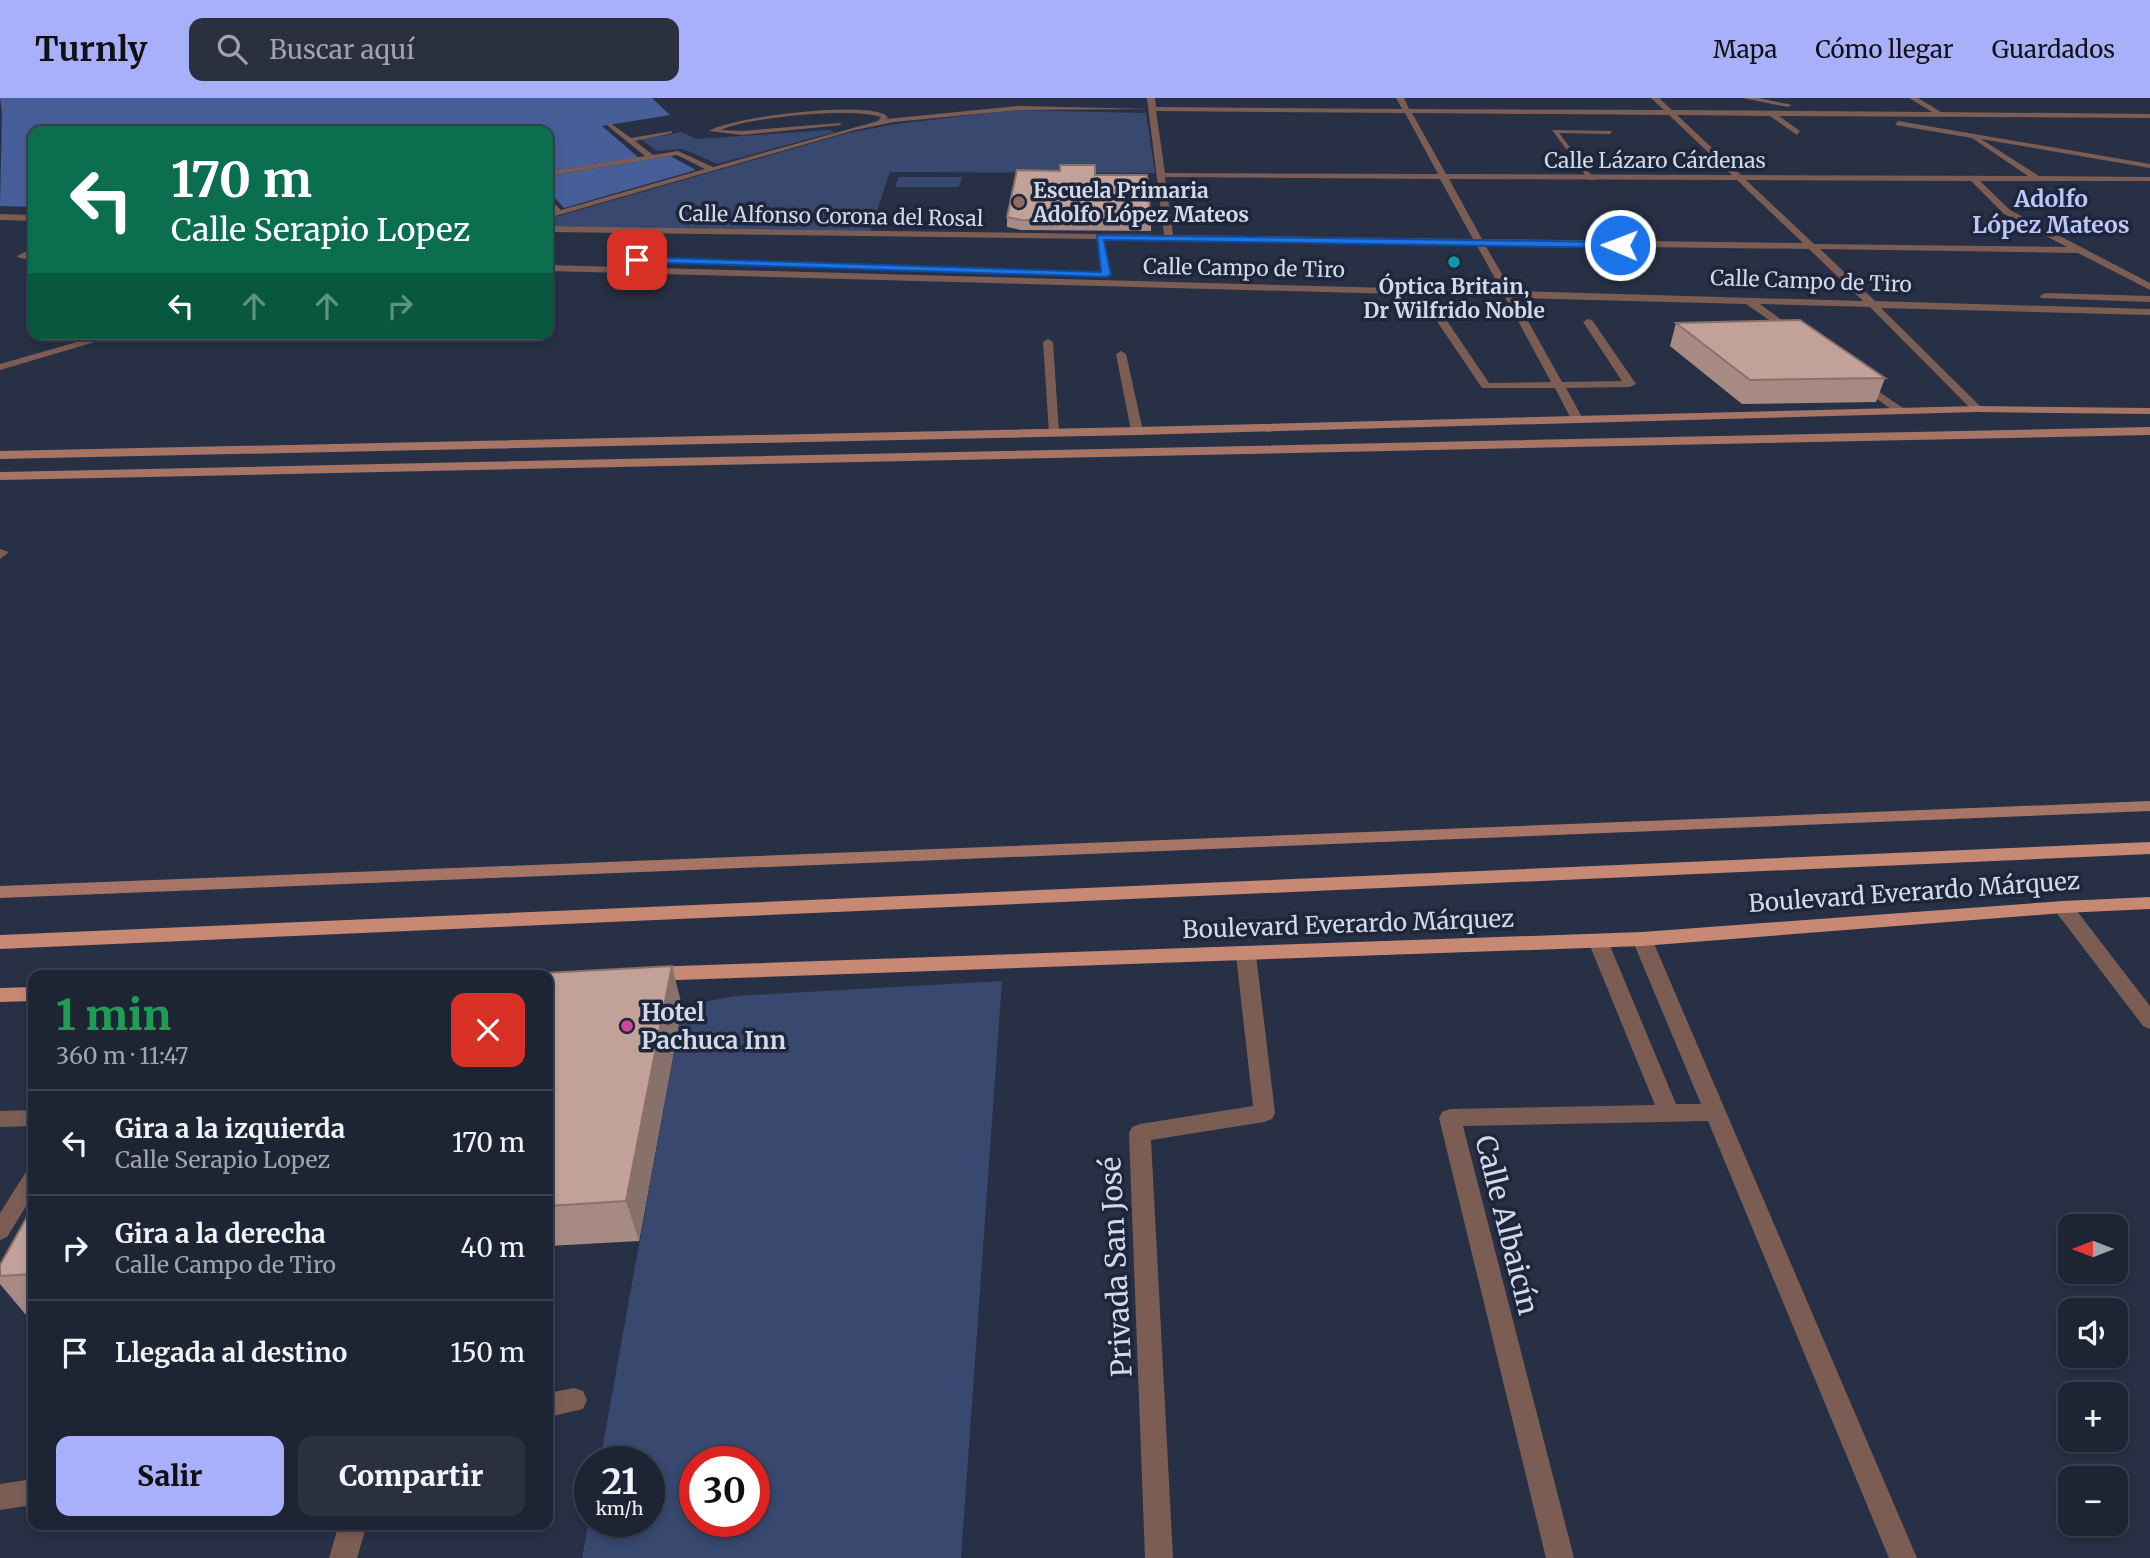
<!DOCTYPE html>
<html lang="es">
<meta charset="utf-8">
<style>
body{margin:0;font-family:Merriweather,serif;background:#2a3040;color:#f1f3f6;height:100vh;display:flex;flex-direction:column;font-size:26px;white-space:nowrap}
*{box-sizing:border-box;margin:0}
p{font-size:23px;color:#a0a4ac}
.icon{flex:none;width:38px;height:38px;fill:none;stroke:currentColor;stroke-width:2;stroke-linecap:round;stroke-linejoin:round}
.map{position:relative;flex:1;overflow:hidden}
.side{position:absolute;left:28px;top:872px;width:525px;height:560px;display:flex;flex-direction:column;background:#1d2434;border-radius:14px;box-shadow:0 4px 10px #0003,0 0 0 2px #3b414f}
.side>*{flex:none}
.hud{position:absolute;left:28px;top:28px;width:525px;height:214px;border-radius:14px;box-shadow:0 4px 10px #0003,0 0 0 2px #3b414f;background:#0b6e4f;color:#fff;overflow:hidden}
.needle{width:46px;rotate:270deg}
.fabs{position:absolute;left:2058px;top:1116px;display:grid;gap:14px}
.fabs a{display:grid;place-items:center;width:70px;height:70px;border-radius:14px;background:#1d2434;box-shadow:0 4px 10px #0003,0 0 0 2px #3b414f;font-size:35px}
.speed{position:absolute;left:574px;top:1348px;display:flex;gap:14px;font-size:35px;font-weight:700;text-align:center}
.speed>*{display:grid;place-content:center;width:91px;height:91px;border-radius:50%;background:#1d2434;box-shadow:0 4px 10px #0003,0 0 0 2px #3b414f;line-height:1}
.speed small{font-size:18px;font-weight:400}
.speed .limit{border:10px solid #d22;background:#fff;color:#111}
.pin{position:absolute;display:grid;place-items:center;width:60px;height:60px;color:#fff;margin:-30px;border-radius:14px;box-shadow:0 4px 10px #0006}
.me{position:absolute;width:77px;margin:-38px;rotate:271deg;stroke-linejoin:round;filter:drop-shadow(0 0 5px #0008)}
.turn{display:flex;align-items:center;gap:24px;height:147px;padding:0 28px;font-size:32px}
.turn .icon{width:91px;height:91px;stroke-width:2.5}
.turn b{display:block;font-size:49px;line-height:60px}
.lanes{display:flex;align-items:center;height:66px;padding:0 28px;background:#0003;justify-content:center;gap:35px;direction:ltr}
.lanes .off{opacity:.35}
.round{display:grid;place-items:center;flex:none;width:74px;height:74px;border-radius:14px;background:#2a3040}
.overview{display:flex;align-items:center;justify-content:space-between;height:119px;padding:0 28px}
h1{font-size:42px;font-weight:800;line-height:52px;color:#1e9e55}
.button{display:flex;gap:14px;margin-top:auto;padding:14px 28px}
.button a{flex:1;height:80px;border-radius:14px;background:#a8b0fc;color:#111;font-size:28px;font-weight:800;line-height:80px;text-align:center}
.button a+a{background:#2a3040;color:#f1f3f6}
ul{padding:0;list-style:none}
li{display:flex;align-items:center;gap:21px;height:105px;padding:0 28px;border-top:2px solid #3b414f}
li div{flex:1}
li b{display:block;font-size:26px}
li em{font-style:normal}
header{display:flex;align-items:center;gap:42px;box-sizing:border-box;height:98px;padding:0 35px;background:#a8b0fc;color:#111}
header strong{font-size:33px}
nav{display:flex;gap:38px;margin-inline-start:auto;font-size:24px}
.search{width:490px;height:63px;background:#2a3040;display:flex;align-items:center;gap:18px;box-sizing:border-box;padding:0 24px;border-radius:14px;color:#a0a4ac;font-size:26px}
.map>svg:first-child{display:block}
</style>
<header>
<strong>Turnly</strong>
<div class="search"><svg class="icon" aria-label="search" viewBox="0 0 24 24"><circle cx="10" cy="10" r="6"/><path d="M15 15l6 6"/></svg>Buscar aquí</div>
<nav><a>Mapa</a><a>Cómo llegar</a><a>Guardados</a></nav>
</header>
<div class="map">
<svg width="2150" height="1460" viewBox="0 0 2150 1460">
<rect width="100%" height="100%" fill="#273045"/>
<path fill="#38486e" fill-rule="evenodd" d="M1014,12L1146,15L1155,75L890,74L870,134L548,128V121L848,35L896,26Z
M829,32L835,34L717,66L683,51L657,53L641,41L682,34L696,41Z
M899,79H962L959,89H895Z
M1002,883L961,1460H582L590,1418V1423H649V1363H600L682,908L735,898ZM695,1363H754V1423H695Z"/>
<path fill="#475e98" d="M0,0H652L670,17L602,28L639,60L548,74V33H33V109L0,108L2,15Z
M670,58L696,72L564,110L548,92V78Z"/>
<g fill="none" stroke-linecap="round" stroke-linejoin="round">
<path fill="#7c5d53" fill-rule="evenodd" d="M1018,8L1155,11L1018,12L894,24L855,32L548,120V116L554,114L548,106V99L561,112L705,71L677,57L548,78V74L645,58L608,28L610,25L631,40L672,33V35L635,43L653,57L678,53L713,69L878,23L881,19C854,9 748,19 721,32L742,33L839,25L842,27L742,37L709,33C730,19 872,1 888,19L886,21Z
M1552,32L1612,33L1610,36L1559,35L1595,82H1589Z
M1100,137L1104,139L1110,177L1106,180L1102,177L1096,139Z
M1048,241L1053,244L1059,335L1054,338L1049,335L1043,244Z
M0,451L9,454L0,461Z
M33,1012V1028L0,1029V1013Z
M33,1072V1097L7,1139L0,1142V1115L26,1074Z"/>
<path fill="#7c5d53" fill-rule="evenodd" d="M1147,0H1155L1156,9L1402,11L1396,0H1404L1409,11L1664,12L1651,0H1659L1672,12L1932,14L1909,0H1918L1941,14L2150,16V20L1779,18L1800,33L1797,37L1770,18L1677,17L1741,77L2028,78L1972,40L1895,27L1898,23L2150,66V70L1981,41L2039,78L2150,79V83H1980L2010,112L2150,185V192L2078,155L1820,151L1875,203L2150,211V217L1881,210L1981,309L1983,311L1977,314L1973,313L1870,209L1760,206L1798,234L1799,236L1794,239L1746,206L1515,200L1562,284L1622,283L1583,224L1588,221L1592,222L1636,286L1630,289L1566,290L1583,321L1577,325L1571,321L1555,290H1482L1430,213L1439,211L1489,285L1551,284L1505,199L548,173V167L1502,193L1476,146L548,134V128L1164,137ZM1156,13L1405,15L1438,76L1165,75ZM1412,15L1669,17L1732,77L1446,76ZM1165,79L1440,81L1473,141L1173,137ZM1449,81L1737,82L1803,145L1482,141ZM1746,82L1971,83L2004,116L2067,149L1814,146ZM1485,147L1809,151L1863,203L1512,193Z
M1742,0H1759L1792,7L1788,9Z
M0,116L33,117V123L0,122Z
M33,150V163L17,159L19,157Z
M2045,195L2150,198V204L2041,200L2040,198Z
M105,236H122L0,272V266Z
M1121,253L1126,256L1143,333L1137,337L1131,333L1116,256Z
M1859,280L1903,310V314H1895L1855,285L1853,283Z
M2063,803L2070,804L2150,908V931L2143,928L2056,814L2054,809L2056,804Z
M1642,834L1649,836L1652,841L1917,1460H1889L1708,1023L1463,1028L1574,1460H1546L1439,1020L1442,1014L1450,1011L1655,1007L1588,843L1591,838H1605L1608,843L1676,1006H1701L1632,841L1635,836Z
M1246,850L1253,852L1256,857L1275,1015L1272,1021L1264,1024L1151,1042L1173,1460H1145L1129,1035L1132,1029L1140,1026L1253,1008L1236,857L1239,852Z
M574,1290L583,1293L587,1302L583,1311L548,1319V1295Z
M33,1381V1407L0,1412V1386Z
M339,1426H367L357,1460H329Z"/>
<path fill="#a67566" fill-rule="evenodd" d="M1977,308L2150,310V316L1977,314L1137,337L0,361V353L1137,329Z
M2150,329V337L0,382V374Z
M2150,703V713L0,800V788Z"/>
<path fill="#c78874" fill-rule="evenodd" d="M2150,744V756L0,851V837Z
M2150,799V811L2063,815L1642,848L649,883L642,881L639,876L642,871L649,869L1642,834L2063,803Z
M33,889V903L0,904V890Z"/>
</g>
<path fill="#a78a84" d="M1095,77L1151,123V133L1021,132L1007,129V119Z
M1676,225L1885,280L1876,304L1742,306L1670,248Z
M548,877L682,908L639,1143L548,1148Z
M33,1108V1217H26L0,1186V1167Z"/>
<path fill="#88716b" d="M672,868L682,908L639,1143L626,1103Z"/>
<path fill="#c2a199" stroke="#88716b" stroke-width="2" d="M1060,67H1095V77H1147L1151,123L1021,122L1007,119L1017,72L1060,73Z
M1800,222L1885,280L1750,282L1676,225Z
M672,868L626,1103L548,1108V877H508Z
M33,1108V1176L0,1178V1167Z"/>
<path fill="#1a73e8" stroke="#114b97" stroke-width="2" d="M1097,137L1620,144L1624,147L1620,150L1104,142L1111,177L1106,179L637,164L633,162L637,159L1101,174Z"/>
<circle fill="#8d6e63" stroke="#1d263a" stroke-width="2.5" cx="1019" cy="104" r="7"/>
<circle fill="#0f9aa8" stroke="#1d263a" stroke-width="2.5" cx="1454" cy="164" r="7"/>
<circle fill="#d1479c" stroke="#1d263a" stroke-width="2.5" cx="627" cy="928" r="7"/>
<g text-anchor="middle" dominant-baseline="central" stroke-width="7" stroke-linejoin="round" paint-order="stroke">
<g font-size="21" fill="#d3d9e7" stroke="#1d263a">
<text x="1655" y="62">Calle Lázaro Cárdenas</text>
<text transform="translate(831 118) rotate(1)">Calle Alfonso Corona del Rosal</text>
<text transform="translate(1244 170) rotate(1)">Calle Campo de Tiro</text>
<text transform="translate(1811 183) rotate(2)">Calle Campo de Tiro</text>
</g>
<g font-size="21" font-weight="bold" fill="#d3d9e7" stroke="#1d263a" text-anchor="start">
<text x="1033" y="92">Escuela Primaria<tspan x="1033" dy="24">Adolfo López Mateos</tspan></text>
<text x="1454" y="188" text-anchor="middle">Óptica Britain,<tspan x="1454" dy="24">Dr Wilfrido Noble</tspan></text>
</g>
<g font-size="23" font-weight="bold" fill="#bdc5fd" stroke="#1d263a">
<text x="2051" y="100">Adolfo<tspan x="2051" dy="26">López Mateos</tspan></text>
</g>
<g font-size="24" fill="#d3d9e7" stroke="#1d263a">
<text transform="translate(1914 794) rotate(-4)">Boulevard Everardo Márquez</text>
<text transform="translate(1348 826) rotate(-2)">Boulevard Everardo Márquez</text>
</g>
<g font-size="24" font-weight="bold" fill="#d3d9e7" stroke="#1d263a" text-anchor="start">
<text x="641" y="914">Hotel<tspan x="641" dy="28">Pachuca Inn</tspan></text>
</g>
<g font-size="28" fill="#d3d9e7" stroke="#1d263a">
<text transform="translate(1507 1127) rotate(76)">Calle Albaicín</text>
<text transform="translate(1116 1169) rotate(-93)">Privada San José</text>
</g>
</g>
</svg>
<div class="fabs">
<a><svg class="needle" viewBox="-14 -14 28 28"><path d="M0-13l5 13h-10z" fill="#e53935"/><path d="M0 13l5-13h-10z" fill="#a0a4ac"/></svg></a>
<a><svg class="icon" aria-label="sound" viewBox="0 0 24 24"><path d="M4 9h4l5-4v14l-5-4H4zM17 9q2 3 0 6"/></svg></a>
<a>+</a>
<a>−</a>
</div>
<div class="speed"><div>21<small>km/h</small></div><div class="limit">30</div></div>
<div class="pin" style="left:637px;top:162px;background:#d93025"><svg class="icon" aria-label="arrive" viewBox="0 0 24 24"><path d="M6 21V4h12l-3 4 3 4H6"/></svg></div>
<svg class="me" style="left:1620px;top:147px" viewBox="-20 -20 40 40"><circle r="17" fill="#1a73e8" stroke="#fff" stroke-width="3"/><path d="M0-11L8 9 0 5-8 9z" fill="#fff"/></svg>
<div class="hud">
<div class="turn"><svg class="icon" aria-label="left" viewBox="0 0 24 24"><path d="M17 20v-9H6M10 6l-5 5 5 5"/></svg><div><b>170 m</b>Calle Serapio Lopez</div></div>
<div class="lanes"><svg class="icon" aria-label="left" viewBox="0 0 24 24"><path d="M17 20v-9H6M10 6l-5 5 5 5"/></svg><svg class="icon off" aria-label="ahead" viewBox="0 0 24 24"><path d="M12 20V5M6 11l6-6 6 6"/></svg><svg class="icon off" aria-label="ahead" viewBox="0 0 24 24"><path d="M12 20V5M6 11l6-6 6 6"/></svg><svg class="icon off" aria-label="right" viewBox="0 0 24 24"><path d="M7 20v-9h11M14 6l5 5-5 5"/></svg></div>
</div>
<section class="side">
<div class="overview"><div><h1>1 min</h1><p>360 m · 11:47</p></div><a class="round" style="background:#d93025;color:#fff"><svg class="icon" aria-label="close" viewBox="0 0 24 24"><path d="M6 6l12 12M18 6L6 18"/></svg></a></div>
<ul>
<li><svg class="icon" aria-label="left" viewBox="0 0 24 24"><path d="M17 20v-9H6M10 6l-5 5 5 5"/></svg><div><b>Gira a la izquierda</b><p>Calle Serapio Lopez</p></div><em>170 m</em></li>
<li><svg class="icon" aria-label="right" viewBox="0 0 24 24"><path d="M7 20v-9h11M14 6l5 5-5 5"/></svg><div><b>Gira a la derecha</b><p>Calle Campo de Tiro</p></div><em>40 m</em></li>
<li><svg class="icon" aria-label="arrive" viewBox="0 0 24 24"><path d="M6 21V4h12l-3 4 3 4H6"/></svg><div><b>Llegada al destino</b></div><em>150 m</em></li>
</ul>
<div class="button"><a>Salir</a><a>Compartir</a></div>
</section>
</div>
